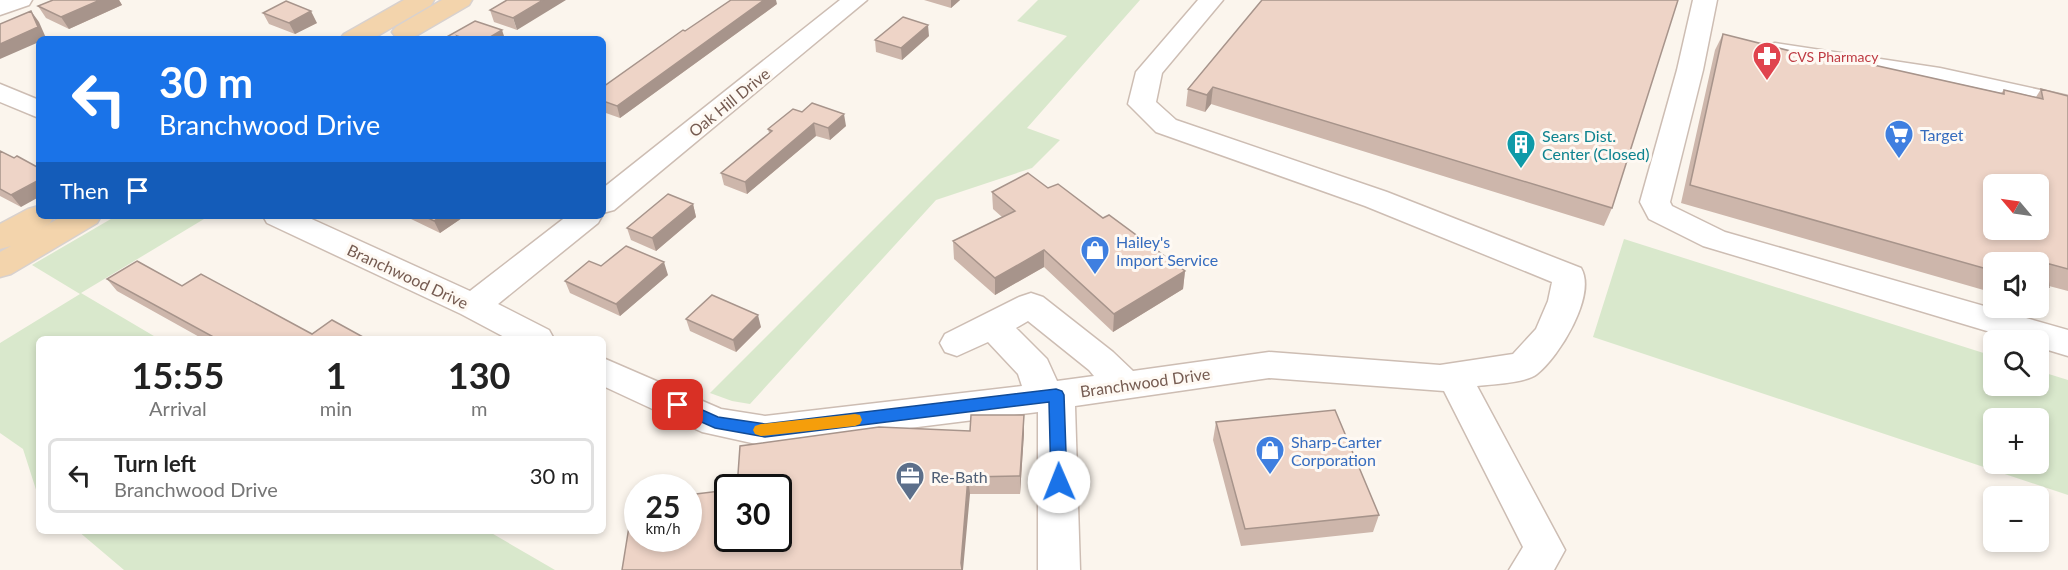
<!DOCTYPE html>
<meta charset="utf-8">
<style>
body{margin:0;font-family:Lato,sans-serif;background:#f6f6f6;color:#222;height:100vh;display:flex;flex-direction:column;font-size:22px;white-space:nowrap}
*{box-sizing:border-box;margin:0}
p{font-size:20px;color:#767676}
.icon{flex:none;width:33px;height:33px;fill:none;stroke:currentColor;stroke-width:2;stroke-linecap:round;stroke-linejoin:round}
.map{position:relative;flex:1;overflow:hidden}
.side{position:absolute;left:36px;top:336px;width:570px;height:198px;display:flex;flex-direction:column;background:#fff;border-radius:9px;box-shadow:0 3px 9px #0003}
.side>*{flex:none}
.top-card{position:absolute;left:36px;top:36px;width:570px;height:183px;border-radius:9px;box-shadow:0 3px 9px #0003;background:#1a73e8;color:#fff;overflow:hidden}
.needle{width:39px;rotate:299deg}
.buttons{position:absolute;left:1983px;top:174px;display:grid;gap:12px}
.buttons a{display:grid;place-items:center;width:66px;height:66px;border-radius:9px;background:#fff;box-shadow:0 3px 9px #0003;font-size:30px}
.speed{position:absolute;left:624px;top:474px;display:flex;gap:12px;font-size:30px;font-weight:700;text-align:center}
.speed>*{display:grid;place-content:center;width:78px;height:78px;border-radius:50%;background:#fff;box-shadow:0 3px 9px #0003;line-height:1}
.speed small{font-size:15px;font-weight:400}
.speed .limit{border:3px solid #111;border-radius:9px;background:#fff;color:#111}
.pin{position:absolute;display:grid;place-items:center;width:51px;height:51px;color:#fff;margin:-26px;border-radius:12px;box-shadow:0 3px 9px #0006}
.me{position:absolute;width:66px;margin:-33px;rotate:359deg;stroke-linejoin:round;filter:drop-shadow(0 0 4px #0008)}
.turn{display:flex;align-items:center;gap:21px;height:126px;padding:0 24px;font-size:27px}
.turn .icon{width:78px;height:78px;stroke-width:2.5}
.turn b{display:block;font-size:42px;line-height:51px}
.then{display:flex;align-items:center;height:57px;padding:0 24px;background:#0003;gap:12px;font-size:22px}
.eta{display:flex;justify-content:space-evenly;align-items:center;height:102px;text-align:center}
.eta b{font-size:36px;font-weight:700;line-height:42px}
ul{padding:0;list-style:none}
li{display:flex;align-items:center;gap:18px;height:75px;margin:0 12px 9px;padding:0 12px;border:3px solid #e0e0e0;border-radius:9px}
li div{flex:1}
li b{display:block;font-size:22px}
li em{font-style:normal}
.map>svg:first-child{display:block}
</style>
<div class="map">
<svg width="2068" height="570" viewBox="0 0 2068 570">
<rect width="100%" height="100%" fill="#fbf5ed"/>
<path fill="#d9e8cc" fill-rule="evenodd" d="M1038,0H1140L1027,128L1060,140L1032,168L936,200L750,404L732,401L710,393L1067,36L1017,21Z
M116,216H209L81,293L159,339H39V499L23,449L0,433V343L80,294L32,265Z
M1624,239L1993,356L1994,386H2038L2039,371L2068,380V495L1593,337ZM1994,418H2038V464H1994Z
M78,531H488L555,570H124Z"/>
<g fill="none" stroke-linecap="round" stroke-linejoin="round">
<g stroke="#cdbdb3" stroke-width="3">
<path id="minor" d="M0,0H32L29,5L0,15Z
M840,0H867L614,210L603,213V188Z
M1198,0H1223L1162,73L1156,102L1176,120L1387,192L1581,268C1597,295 1559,357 1537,374C1526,383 1492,384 1477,386L1565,550L1554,570H1509L1523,547L1444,391L1269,378L1075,406L1080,570H1038V412L765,446L702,432L603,386V358L721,409L765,416L1022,386L1018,374L988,342L957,356L945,352L940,343L945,334L1019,297L1031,293L1043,297L1113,352L1133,371L1269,352L1440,365L1513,354L1536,329L1548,301L1552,282L1365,206L1156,132L1128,104L1136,72ZM1028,321L1089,370L1094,376L1057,381L1047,359L1016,328Z
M1693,0H1717L1703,70L1670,202L1672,206L1725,232L2068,330V356L2038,347V340H2017L1703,246L1649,219L1640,202L1677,70Z
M1775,43L1940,68L2068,96V112L1940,84L1766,57L1762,51L1766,45Z
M0,84L39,100V118L0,102Z
M263,216H305L470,291L567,216H602L598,223L498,304L549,330L554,339H508L461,314L267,223Z"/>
</g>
<g stroke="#d8d1ce" stroke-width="3">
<path id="major" d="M404,0H434L431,5L372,39H340L344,34Z
M442,0H472L469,5L414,37H396L392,32L396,27Z
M39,206V216H54L50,223L36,231L63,216H101L97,223L11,274L0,277V252L11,246L0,249V224L28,209Z"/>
</g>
<use href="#minor" fill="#fff" fill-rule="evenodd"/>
<use href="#major" fill="#f3d4ac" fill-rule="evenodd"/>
</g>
<path fill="#cdb6ab" d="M53,0H119L122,5L69,29L46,18L38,6Z
M507,0L517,30L494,22L490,10Z
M924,0H960L951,8Z
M1262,0L1612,208L1604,226L1211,104L1205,112L1186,106L1188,89Z
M777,4L620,118L603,112V87L685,31Z
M263,13L317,23L295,34L269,24Z
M1723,34L1840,63L1842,58L2001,93L2004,90L2036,97L2041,89L2068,96V291L2049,286V287L2038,300V262H1994V293L1681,203L1715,50Z
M929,36L902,60L876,52L875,40Z
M793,109L846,126L830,140L816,136L747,194L724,185L721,173L769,133L768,129Z
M0,151L21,207L0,196Z
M1048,188L1103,218L1185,271L1183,289L1113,332L1044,267L995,295L954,259L953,241L1002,217L993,209L992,192Z
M693,204L696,217L656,251L631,240L627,228Z
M410,216H465L440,233L411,219Z
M668,275L620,316L570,293L565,281Z
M107,279L182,286L312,334L363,337L364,339H203L117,291Z
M686,319L761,327L736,352L690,331Z
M1024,415V433L1020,494H970L728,538Z
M1216,422L1379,515L1373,532L1241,546L1213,440Z"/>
<path fill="#a7948b" d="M100,0H119L122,5L69,29L61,17Z
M543,0H566L517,30L513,18Z
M764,0H776L777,4L620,118L617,106Z
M951,0H960L951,8Z
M31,11L39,22L46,38L39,39V42L0,59V44Z
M311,11L317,23L295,34L289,23Z
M928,25L929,36L902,60L901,48Z
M502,30L505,39H487Z
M1213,87L1211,104L1205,112L1207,95Z
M844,114L846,126L830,140L828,128Z
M814,123L816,136L747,194L745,182Z
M39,180V197L21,207L11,195Z
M693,204L696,217L656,251L652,238Z
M441,216H465L440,233L434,221Z
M1044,250V267L995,295V278Z
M664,262L668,275L620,316L616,304Z
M1185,271L1183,289L1113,332L1114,314Z
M758,315L761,327L736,352L733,340Z
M1024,415V433L1020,494V476Z
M968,477L970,494L963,570H962L961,563Z"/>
<path fill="#eed4c7" stroke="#a7948b" stroke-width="1.5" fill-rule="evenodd" d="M53,0H100L61,17L38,6Z
M507,0H543L513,18L490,10Z
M731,0H764L617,106L603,101V87L683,30L685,31Z
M1262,0H1678L1612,208L1213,87L1207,95L1188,89Z
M286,1L311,11L289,23L263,13Z
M31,11L38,27L0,44V24Z
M903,17L928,25L901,48L875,40Z
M475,21L502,30L487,39H466L457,36L459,39H443Z
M1723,34L1842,64V58L2004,94V90L2043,99L2041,89L2068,96V269L2046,263L2049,287L2038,284V262H1994V271L1690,185ZM1994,184H2038V230H1994Z
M812,103L844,114L828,128L814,123L745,182L721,173L772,131L768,129L793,109L802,112Z
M0,151L14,158L17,156L39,168V180L11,195L0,189Z
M1028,173L1048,188L1058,184L1103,218L1109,215L1185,271L1114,314L1044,250L995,278L953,241L1015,211L992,192Z
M668,194L693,204L652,238L627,228Z
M424,216H441L434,221Z
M626,246L664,262L616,304L565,281L589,261L601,266Z
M137,261L182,286L201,274L312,334L332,320L363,337L359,339H217L107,279Z
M712,295L758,315L733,340L686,319Z
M1335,410L1379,515L1245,529L1216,422Z
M971,415H1024L1020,476L968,477L961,563L962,570H622L633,502H638V538H688V495L728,490V538H778V488H737L740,446L879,427L970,431Z"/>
<path fill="#1a73e8" stroke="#114b97" stroke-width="1.5" d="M1056,389L1062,391L1064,395L1067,482L1065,487L1059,489L1053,487L1051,482L1049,402L765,437L715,428L672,409L670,405L672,401L678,399L718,417L765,424Z"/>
<path fill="#f59e0b" d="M855,414L860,415L862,420L860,424L855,426L761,436L755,434L753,430L755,426L761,424Z"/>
<defs>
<g id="pharmacy-pin" transform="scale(1.5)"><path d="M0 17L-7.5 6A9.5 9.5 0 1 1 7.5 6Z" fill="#e0444e" stroke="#fef9f3"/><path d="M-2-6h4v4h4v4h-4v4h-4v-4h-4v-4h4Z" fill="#fff"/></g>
<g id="supermarket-pin" transform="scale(1.5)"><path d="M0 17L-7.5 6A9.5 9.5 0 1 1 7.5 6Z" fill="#3f7fe0" stroke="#fef9f3"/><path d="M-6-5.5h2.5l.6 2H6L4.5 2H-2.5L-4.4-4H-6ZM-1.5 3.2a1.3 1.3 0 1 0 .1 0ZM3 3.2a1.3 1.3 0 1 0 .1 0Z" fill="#fff"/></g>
<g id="building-pin" transform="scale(1.5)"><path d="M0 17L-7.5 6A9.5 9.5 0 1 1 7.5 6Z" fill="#0f9aa8" stroke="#fef9f3"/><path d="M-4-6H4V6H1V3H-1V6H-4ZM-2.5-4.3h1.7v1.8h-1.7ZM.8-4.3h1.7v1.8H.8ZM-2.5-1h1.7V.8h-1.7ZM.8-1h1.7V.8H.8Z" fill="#fff"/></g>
<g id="shop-pin" transform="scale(1.5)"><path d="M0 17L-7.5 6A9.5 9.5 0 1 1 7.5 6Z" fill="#3f7fe0" stroke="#fef9f3"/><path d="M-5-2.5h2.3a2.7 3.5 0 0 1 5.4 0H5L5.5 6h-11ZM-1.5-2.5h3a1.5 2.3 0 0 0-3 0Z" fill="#fff"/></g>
<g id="office-pin" transform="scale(1.5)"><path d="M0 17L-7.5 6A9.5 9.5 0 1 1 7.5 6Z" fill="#5c6f8a" stroke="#fef9f3"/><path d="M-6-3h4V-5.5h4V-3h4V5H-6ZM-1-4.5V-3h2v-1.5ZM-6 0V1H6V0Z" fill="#fff"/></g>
</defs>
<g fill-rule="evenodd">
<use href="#pharmacy-pin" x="1767" y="56"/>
<use href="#supermarket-pin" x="1899" y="134"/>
<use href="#building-pin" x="1521" y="144"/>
<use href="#shop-pin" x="1095" y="250"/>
<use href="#shop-pin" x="1270" y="450"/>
<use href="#office-pin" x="910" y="476"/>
</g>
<g text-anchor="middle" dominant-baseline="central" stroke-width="6" stroke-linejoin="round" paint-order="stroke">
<g font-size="14" fill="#be3a42" stroke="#fef9f3" text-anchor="start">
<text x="1788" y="56">CVS Pharmacy</text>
</g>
<g font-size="16" fill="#755b51" stroke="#fef9f3">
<text transform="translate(729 102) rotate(-39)">Oak Hill Drive</text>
<text transform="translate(408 276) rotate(25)">Branchwood Drive</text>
<text transform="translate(1145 382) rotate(-8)">Branchwood Drive</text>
</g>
<g font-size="16" fill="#366cbe" stroke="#fef9f3" text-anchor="start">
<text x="1920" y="134">Target</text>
<text x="1116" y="241">Hailey's<tspan x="1116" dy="18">Import Service</tspan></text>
<text x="1291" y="441">Sharp-Carter<tspan x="1291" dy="18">Corporation</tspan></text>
</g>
<g font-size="16" fill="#0d838f" stroke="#fef9f3" text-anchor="start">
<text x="1542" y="135">Sears Dist.<tspan x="1542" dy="18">Center (Closed)</tspan></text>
</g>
<g font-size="16" fill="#4e5e75" stroke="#fef9f3" text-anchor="start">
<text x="931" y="476">Re-Bath</text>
</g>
</g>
</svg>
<div class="buttons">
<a><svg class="needle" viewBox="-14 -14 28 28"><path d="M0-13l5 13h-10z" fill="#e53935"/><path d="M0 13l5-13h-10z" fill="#767676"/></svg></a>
<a><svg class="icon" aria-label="sound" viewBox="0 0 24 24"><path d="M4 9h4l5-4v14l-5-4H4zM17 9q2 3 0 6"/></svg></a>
<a><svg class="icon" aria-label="search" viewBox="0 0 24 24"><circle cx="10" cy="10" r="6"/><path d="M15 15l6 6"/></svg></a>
<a>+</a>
<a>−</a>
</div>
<div class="speed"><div>25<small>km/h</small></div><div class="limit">30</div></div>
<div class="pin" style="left:678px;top:405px;background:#d93025"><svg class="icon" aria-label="arrive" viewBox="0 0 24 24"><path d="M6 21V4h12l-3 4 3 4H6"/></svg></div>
<svg class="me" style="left:1059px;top:482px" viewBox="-20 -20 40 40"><circle r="19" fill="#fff"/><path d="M0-13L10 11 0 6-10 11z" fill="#1a73e8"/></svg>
<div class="top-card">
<div class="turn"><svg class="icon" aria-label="left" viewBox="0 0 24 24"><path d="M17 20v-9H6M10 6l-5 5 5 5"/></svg><div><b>30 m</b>Branchwood Drive</div></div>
<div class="then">Then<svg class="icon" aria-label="arrive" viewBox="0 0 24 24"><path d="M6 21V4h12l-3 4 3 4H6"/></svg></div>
</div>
<section class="side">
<div class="eta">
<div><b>15:55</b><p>Arrival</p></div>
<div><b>1</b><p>min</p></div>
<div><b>130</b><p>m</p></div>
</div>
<ul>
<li><svg class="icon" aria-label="left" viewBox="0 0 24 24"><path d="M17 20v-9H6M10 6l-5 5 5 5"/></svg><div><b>Turn left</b><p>Branchwood Drive</p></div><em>30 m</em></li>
</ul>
</section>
</div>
